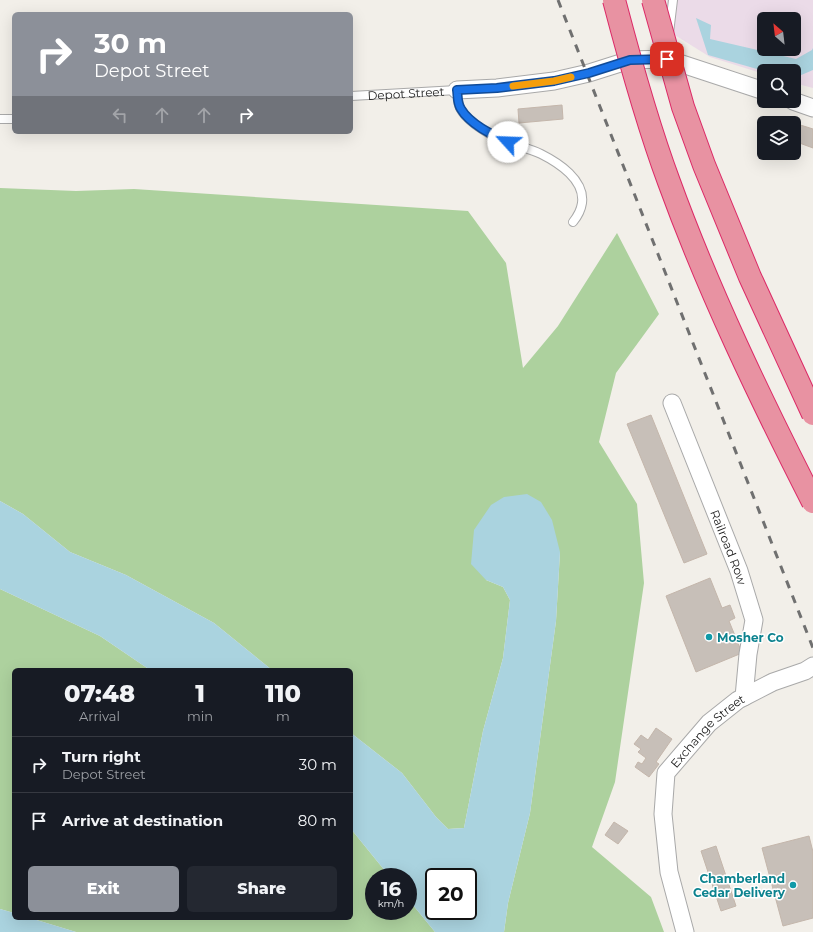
<!DOCTYPE html>
<style>
body{margin:0;font-family:Montserrat,sans-serif;background:#242831;color:#f1f3f6;height:100vh;display:flex;flex-direction:column;font-size:15px;white-space:nowrap}
*{box-sizing:border-box;margin:0}
p{font-size:13px;color:#9ea1a6}
.icon{flex:none;width:22px;height:22px;fill:none;stroke:currentColor;stroke-width:2;stroke-linecap:round;stroke-linejoin:round}
.map{position:relative;flex:1;overflow:hidden}
.panel{position:absolute;left:12px;top:668px;width:341px;height:252px;display:flex;flex-direction:column;background:#171b24;border-radius:6px;box-shadow:0 4px 16px #0002}
.panel>*{flex:none}
.guide{position:absolute;left:12px;top:12px;width:341px;height:122px;border-radius:6px;box-shadow:0 4px 16px #0002;background:#8c9099;color:#fff;overflow:hidden}
.needle{width:26px;rotate:332deg}
.tools{position:absolute;left:757px;top:12px;display:grid;gap:8px}
.tools a{display:grid;place-items:center;width:44px;height:44px;border-radius:6px;background:#171b24;box-shadow:0 4px 16px #0002;font-size:20px}
.speed{position:absolute;left:365px;top:868px;display:flex;gap:8px;font-size:20px;font-weight:700;text-align:center}
.speed>*{display:grid;place-content:center;width:52px;height:52px;border-radius:50%;background:#171b24;box-shadow:0 4px 16px #0002;line-height:1}
.speed small{font-size:10px;font-weight:400}
.speed .limit{border:2px solid #111;border-radius:6px;background:#fff;color:#111}
.pin{position:absolute;display:grid;place-items:center;width:34px;height:34px;color:#fff;margin:-17px;border-radius:8px;box-shadow:0 2px 6px #0006}
.me{position:absolute;width:44px;margin:-22px;rotate:295deg;stroke-linejoin:round;filter:drop-shadow(0 0 3px #0008)}
.turn{display:flex;align-items:center;gap:14px;height:84px;padding:0 16px;font-size:18px}
.turn .icon{width:52px;height:52px;stroke-width:2.5}
.turn b{display:block;font-size:28px;line-height:34px}
.lanes{display:flex;align-items:center;height:38px;padding:0 16px;background:#0003;justify-content:center;gap:20px;direction:ltr}
.lanes .off{opacity:.35}
.eta{display:flex;justify-content:space-evenly;align-items:center;height:68px;text-align:center}
.eta b{font-size:24px;font-weight:800;line-height:28px}
.button{display:flex;gap:8px;margin-top:auto;padding:8px 16px}
.button a{flex:1;height:46px;border-radius:6px;background:#8c9099;color:#fff;font-size:16px;font-weight:800;line-height:46px;text-align:center}
.button a+a{background:#242831;color:#f1f3f6}
ul{padding:0;list-style:none}
li{display:flex;align-items:center;gap:12px;height:56px;padding:0 16px;border-top:1px solid #363941}
li div{flex:1}
li b{display:block;font-size:15px}
li em{font-style:normal}
.map>svg:first-child{display:block}
</style>
<div class="map">
<svg width="813" height="932" viewBox="0 0 813 932">
<rect width="100%" height="100%" fill="#f2efe9"/>
<path fill="#ebdbe8" fill-rule="evenodd" d="M667,0H813V88L794,83V71H764V74L710,57L670,32ZM764,19H794V49H764Z"/>
<path fill="#add19e" d="M0,188L76,191L134,189L468,211L506,263L523,368L558,326L617,233L659,314L616,373L599,442L637,504L644,583L615,782L592,847L651,897L664,932H504L508,903L530,813L556,621L560,552L486,580L503,587L510,600L503,658L483,731L464,828L448,829L436,817L402,773L351,733V670H272L214,623L126,575L70,552L23,514L0,501Z
M0,589L100,636L150,670H14V913L0,909Z
M351,829L390,877H374V911H408V899L435,932H76L30,918H351Z"/>
<path fill="#aad3df" fill-rule="evenodd" d="M696,18L711,25L710,39L796,59L812,50L813,48V70L799,76H794V71H764L708,55Z
M527,494L541,502L552,520L560,552L556,621L530,813L508,903L504,932H435L408,899V877H390L351,829V733L402,773L436,817L448,829L464,828L483,731L503,658L510,600L503,587L486,580L471,564L474,530L491,505L504,497ZM434,877H468V911H434Z
M0,501L23,514L70,552L126,575L214,623L272,670H150L100,636L0,589Z
M0,909L14,913V918H30L76,932H0Z"/>
<path fill="#c7bfb8" stroke="#c4b6ab" d="M562,105L563,119L519,123L518,109Z
M778,118L794,123H777Z
M794,123L813,129V148L794,141Z
M651,415L707,554L684,563L627,424Z
M710,578L722,608L730,605L735,618L729,621L742,653L696,672L666,596Z
M656,728L672,739L656,762L659,764L649,777L635,767L638,762L642,764L646,758L638,752L641,749L634,744L641,735L648,740Z
M614,822L628,831L618,844L605,835Z
M809,836L813,852V918L783,926L762,848Z
M716,846L736,906L721,911L701,851Z"/>
<g fill="none" stroke-linecap="round" stroke-linejoin="round">
<g stroke="#a9a9a9" stroke-width="10">
<g id="service">
<path d="M669,33L673,0"/>
<path id="s1" d="M351,96L457,90C458,96 457,102 460,108C466,120 483,130 495,137C509,145 527,147 541,154C559,163 585,180 582,203C581,210 577,217 573,222"/>
<path d="M0,119H14"/>
</g>
</g>
<g stroke="#a9a9a9" stroke-width="19">
<g id="minor">
<path d="M457,90L497,88L554,81L589,73L630,60L667,59L764,91"/>
<path d="M793,101L813,108"/>
<path id="s2" d="M672,403L739,571L754,620L748,654L744,697"/>
<path id="s3" d="M685,932L669,872L663,814L666,773L709,723L738,700L773,682L805,671L813,666"/>
</g>
</g>
<use href="#service" stroke="#fff" stroke-width="8"/>
<use href="#minor" stroke="#fff" stroke-width="17"/>
<path stroke="#707070" stroke-width="3" stroke-dasharray="8 8" stroke-linecap="butt" d="M558,0L813,648"/>
<g stroke="#dc2a67" stroke-width="24" stroke-linecap="butt">
<path id="motorway-bridge" d="M614,0C630,61 647,123 669,182C709,292 760,398 813,502
M653,0L683,107L704,165L750,277L813,414"/>
</g>
<use href="#motorway-bridge" stroke="#e892a2" stroke-width="22"/>
</g>
<g fill="none" stroke-linecap="round" stroke-linejoin="round">
<g stroke="#114b97" stroke-width="10">
<path id="route" d="M508,142C493,136 469,123 461,109C457,103 458,96 457,90L497,88L554,81L589,73L630,60L667,59"/>
</g>
<use href="#route" stroke="#1a73e8" stroke-width="7"/>
<path stroke="#f59e0b" stroke-width="7" d="M513,86L554,81L571,77"/>
</g>
<g fill="#0f9aa8" stroke="#fff" stroke-width="1.5">
<circle cx="709" cy="637" r="4"/>
<circle cx="793" cy="885" r="4"/>
</g>
<g text-anchor="middle" dominant-baseline="central" stroke-width="3" stroke-linejoin="round" paint-order="stroke">
<g font-size="12" fill="#222" stroke="#fff">
<text stroke="none"><textPath href="#s1" startOffset="55">Depot Street</textPath></text>
<text stroke="none"><textPath href="#s2" startOffset="155">Railroad Row</textPath></text>
<text stroke="none"><textPath href="#s3" startOffset="221">Exchange Street</textPath></text>
</g>
<g font-size="12" font-weight="bold" fill="#0d838f" stroke="#fff" text-anchor="start">
<text x="717" y="637">Mosher Co</text>
<text x="785" y="878" text-anchor="end">Chamberland<tspan x="785" dy="14">Cedar Delivery</tspan></text>
</g>
</g>
</svg>
<div class="tools">
<a><svg class="needle" viewBox="-14 -14 28 28"><path d="M0-13l5 13h-10z" fill="#e53935"/><path d="M0 13l5-13h-10z" fill="#9ea1a6"/></svg></a>
<a><svg class="icon" aria-label="search" viewBox="0 0 24 24"><circle cx="10" cy="10" r="6"/><path d="M15 15l6 6"/></svg></a>
<a><svg class="icon" aria-label="layers" viewBox="0 0 24 24"><path d="M12 4l9 5-9 5-9-5zM3 14l9 5 9-5"/></svg></a>
</div>
<div class="speed"><div>16<small>km/h</small></div><div class="limit">20</div></div>
<div class="pin" style="left:667px;top:59px;background:#d93025"><svg class="icon" aria-label="arrive" viewBox="0 0 24 24"><path d="M6 21V4h12l-3 4 3 4H6"/></svg></div>
<svg class="me" style="left:508px;top:142px" viewBox="-20 -20 40 40"><circle r="19" fill="#fff"/><path d="M0-13L10 11 0 6-10 11z" fill="#1a73e8"/></svg>
<div class="guide">
<div class="turn"><svg class="icon" aria-label="right" viewBox="0 0 24 24"><path d="M7 20v-9h11M14 6l5 5-5 5"/></svg><div><b>30 m</b>Depot Street</div></div>
<div class="lanes"><svg class="icon off" aria-label="left" viewBox="0 0 24 24"><path d="M17 20v-9H6M10 6l-5 5 5 5"/></svg><svg class="icon off" aria-label="ahead" viewBox="0 0 24 24"><path d="M12 20V5M6 11l6-6 6 6"/></svg><svg class="icon off" aria-label="ahead" viewBox="0 0 24 24"><path d="M12 20V5M6 11l6-6 6 6"/></svg><svg class="icon" aria-label="right" viewBox="0 0 24 24"><path d="M7 20v-9h11M14 6l5 5-5 5"/></svg></div>
</div>
<section class="panel">
<div class="eta">
<div><b>07:48</b><p>Arrival</p></div>
<div><b>1</b><p>min</p></div>
<div><b>110</b><p>m</p></div>
</div>
<ul>
<li><svg class="icon" aria-label="right" viewBox="0 0 24 24"><path d="M7 20v-9h11M14 6l5 5-5 5"/></svg><div><b>Turn right</b><p>Depot Street</p></div><em>30 m</em></li>
<li><svg class="icon" aria-label="arrive" viewBox="0 0 24 24"><path d="M6 21V4h12l-3 4 3 4H6"/></svg><div><b>Arrive at destination</b></div><em>80 m</em></li>
</ul>
<div class="button"><a>Exit</a><a>Share</a></div>
</section>
</div>
